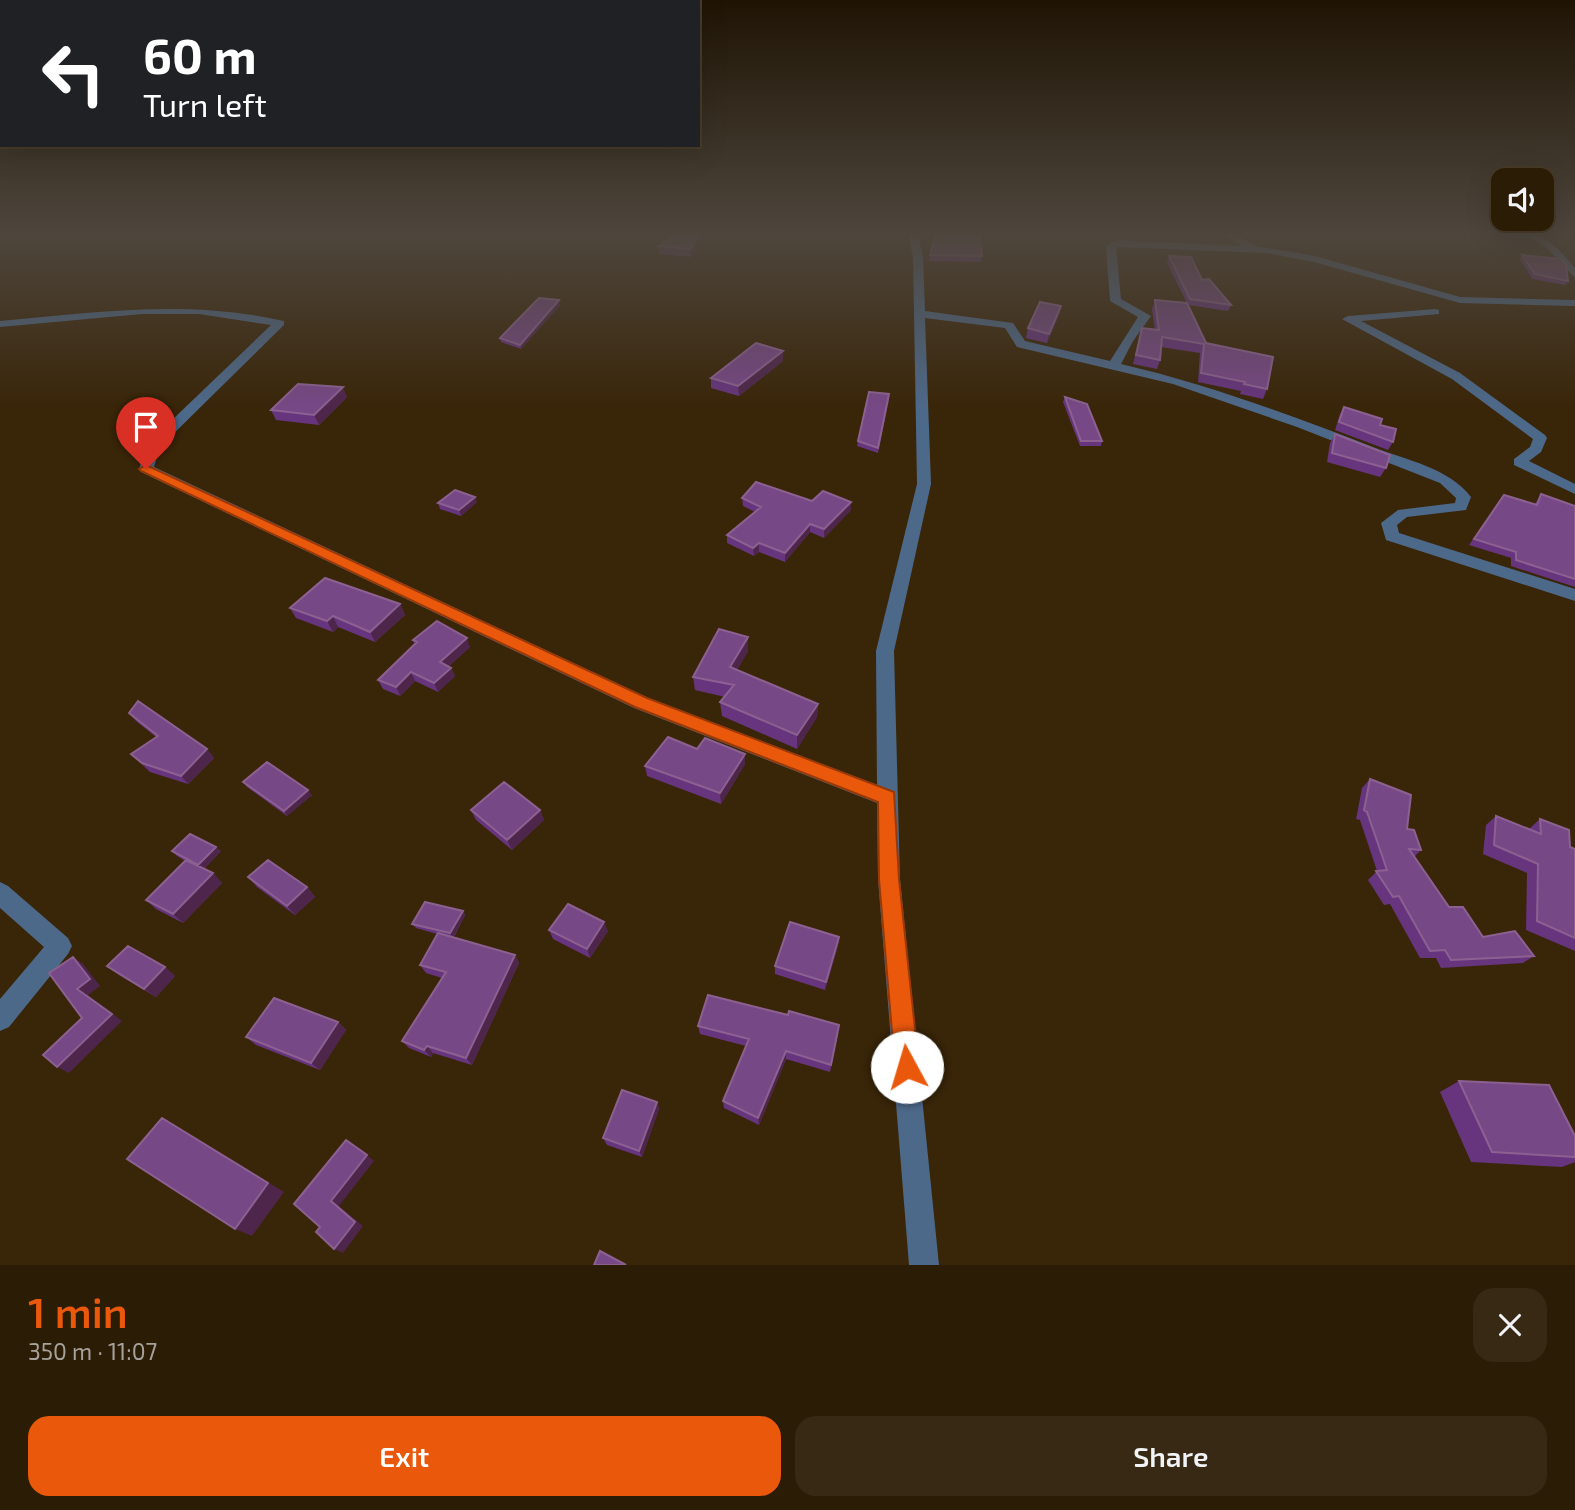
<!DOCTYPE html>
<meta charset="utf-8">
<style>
body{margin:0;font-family:"Exo 2",sans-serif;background:#372914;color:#f1f3f6;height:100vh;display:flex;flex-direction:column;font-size:26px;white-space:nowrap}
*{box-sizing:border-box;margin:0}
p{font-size:23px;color:#a6a19b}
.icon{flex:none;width:38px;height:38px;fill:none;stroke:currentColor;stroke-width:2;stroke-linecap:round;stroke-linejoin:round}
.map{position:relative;height:1265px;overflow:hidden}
.sheet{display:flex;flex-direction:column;background:#2b1c06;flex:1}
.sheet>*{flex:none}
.top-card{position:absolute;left:0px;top:0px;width:700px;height:147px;box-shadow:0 7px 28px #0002,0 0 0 2px #473a28;background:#202124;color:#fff;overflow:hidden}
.fabs{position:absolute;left:1491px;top:168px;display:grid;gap:14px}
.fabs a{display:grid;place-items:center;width:63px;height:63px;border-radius:14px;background:#2b1c06;box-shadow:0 7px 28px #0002,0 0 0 2px #473a28;font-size:35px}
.pin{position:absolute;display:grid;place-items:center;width:60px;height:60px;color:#fff;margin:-72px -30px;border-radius:50% 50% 50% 0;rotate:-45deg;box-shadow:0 0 7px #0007}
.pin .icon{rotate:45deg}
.me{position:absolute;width:77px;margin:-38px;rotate:354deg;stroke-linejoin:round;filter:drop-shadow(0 0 5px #0008)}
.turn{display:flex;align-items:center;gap:24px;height:147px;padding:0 28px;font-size:32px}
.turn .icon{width:91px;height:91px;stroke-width:2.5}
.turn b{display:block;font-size:49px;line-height:60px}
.round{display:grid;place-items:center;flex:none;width:74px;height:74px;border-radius:21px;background:#372914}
.overview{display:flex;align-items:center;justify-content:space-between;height:119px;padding:0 28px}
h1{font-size:42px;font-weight:600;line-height:52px;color:#ea580c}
.action{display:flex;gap:14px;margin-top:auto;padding:14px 28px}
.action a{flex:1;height:80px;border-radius:21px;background:#ea580c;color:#fff;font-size:28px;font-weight:600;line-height:80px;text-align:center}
.action a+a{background:#372914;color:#f1f3f6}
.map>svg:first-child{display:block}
</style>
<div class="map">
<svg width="1575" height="1265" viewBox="0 0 1575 1265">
<rect width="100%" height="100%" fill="#392508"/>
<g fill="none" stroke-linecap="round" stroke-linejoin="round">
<path fill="#4d698a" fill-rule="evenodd" d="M908,233H918L923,257L925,311L1013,323L1025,341L1110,361L1138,317L1110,301L1106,246L1115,240L1242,246L1221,233H1233L1256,246L1315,256L1460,297L1575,300V306L1460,303L1314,262L1267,253L1116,247L1121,299L1151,316L1133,341L1121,364C1207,384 1290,415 1373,447C1406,460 1449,468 1471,497L1466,510L1407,517L1397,525L1399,533L1575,589V601L1386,540L1381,523L1398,510L1455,503L1456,498L1440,483L1297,427L1173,384L1017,347L1005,328L925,318L931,484L894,651L900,879L939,1265H909L878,879L877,803L634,708L141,472L139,469L148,443L271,325L199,314H142L0,327V321C95,312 189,299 284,321V325L160,447L154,467L648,698L877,785L876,651L917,484L913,257Z
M1522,233C1547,232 1560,251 1575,268V278L1546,247Z
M1435,309L1439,310V314L1361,321L1460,373L1545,435L1547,438L1541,452L1529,461L1575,484V494L1514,465V459L1530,447L1533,439L1452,379L1342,319L1348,316Z
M0,882L8,886L68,938L72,946L68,954L9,1027L0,1031V999L44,947L0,908Z"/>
</g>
<path fill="#67347e" d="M708,233L691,257L659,254L658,246Z
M930,255L982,256L981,262L929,261Z
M1522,255L1568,281L1565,285L1532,279L1520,259Z
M1169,256L1202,280L1231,305L1228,311L1188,305L1206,343L1267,389L1263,399L1240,394L1241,391L1198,382L1200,353L1161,347L1160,360L1157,369L1133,364L1142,328L1155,330L1152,309L1155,300L1187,303L1167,263Z
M559,300L560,305L521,349L501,342L500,338Z
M1061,306L1059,315L1047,343L1026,338L1028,328Z
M783,361L739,396L711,388V378Z
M347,397L319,425L276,420L271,410Z
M1065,397L1102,441L1101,446H1080L1063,402Z
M889,399L878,453L857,446L858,441Z
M1344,407L1380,425L1393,442L1388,450L1335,430L1340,414Z
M1335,434L1386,468L1380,477L1327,462L1330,443Z
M1541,494L1575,506V587L1511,566V558L1469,545L1504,495L1535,504Z
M742,498L812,501L851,510L824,538L810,532L785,562L759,552L754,556L727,543V535L755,512L743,506Z
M477,502L461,516L440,509L438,503Z
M400,604L405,615L375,642L338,627L333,632L296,618L290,608Z
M413,640L470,647L449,666L451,668L455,676L438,692L415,681L400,696L383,689L378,680L415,645Z
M748,651L737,670L818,704L817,717L797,749L722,716L720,702L725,697L695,690L693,677Z
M129,713L207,749L214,758L188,784L150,772L131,754L156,737L136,721Z
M697,749L745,764L721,804L647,776L645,766Z
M1370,779L1421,850L1414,857L1449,907L1483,937L1534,956L1523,963L1441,968L1436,958H1420L1390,904L1384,905L1368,880L1377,871L1360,820L1356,819L1362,788Z
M243,782L312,795L287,816L247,787Z
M471,810H540L544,820L512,850L476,820Z
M1496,816L1529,829L1540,819L1570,847L1575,849V951L1526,930L1527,873L1483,854L1486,825Z
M172,851H221L204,869L213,873L222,883L183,923L156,909L146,900L185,861L177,856Z
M248,877L307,887L315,897L295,915L257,887Z
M463,911L465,915L454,937L515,955L519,963L472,1065L433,1053L431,1057L409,1048L402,1041L442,978L426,973L420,965L437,934L416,928L412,924Z
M549,930L608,931L590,958L553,939Z
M839,937L838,946L825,990L775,974V966Z
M107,966L165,967L175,976L156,997L119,975Z
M338,1022L346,1030L320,1070L256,1045L246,1037Z
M698,1026L838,1033L830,1072L786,1059L759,1125L724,1108L723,1101L746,1046L700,1034Z
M1459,1081L1575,1136V1162L1562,1167L1471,1162L1440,1092Z
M657,1102L659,1109L642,1157L607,1145L603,1138Z"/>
<path fill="#4e264b" d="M701,233H708L691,257L690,249Z
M559,300L560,305L521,349L520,345Z
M1061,306L1059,315L1047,343L1049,334Z
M783,351V361L739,396L738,386Z
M343,387L347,397L319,425L314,415Z
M475,497L477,502L461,516L459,510Z
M851,502V510L824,538V529Z
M810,524V532L785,562V553Z
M759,543V552L754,556L753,548Z
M400,604L405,615L375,642L370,632Z
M333,616L338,627L333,632L327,621Z
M748,637V651L731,681L730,667Z
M467,638L470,647L444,671L440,662Z
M451,668L455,676L438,692L434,683Z
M411,672L415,681L400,696L396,687Z
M818,704L817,717L797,749V735Z
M207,749L214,758L188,784L181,776Z
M745,754V764L721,804L720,793Z
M308,790L312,795L287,816L284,811Z
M540,810L544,820L512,850L507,840Z
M216,847L221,851L203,870L198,865Z
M213,873L222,883L183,923L173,914Z
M307,887L315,897L295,915L287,906Z
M463,911L465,915L453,938L450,933Z
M604,922L608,931L590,958L587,949Z
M839,937L838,946L825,990L826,982Z
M515,955L519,963L472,1065L466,1058Z
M73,957L83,964L100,986L88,995L122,1021L69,1073L57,1067L112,1014L77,989Z
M165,967L175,976L156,997L144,989Z
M338,1022L346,1030L320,1070L311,1063Z
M427,1046L433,1053L431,1057L424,1050Z
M786,1051V1059L759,1125L758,1118Z
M657,1102L659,1109L642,1157L639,1151Z
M162,1118L284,1192L252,1236L235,1229Z
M367,1155L374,1161L339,1206L363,1226L343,1253L334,1249L331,1201Z"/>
<path fill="#774886" stroke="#8c6191" stroke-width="2" d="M680,233H701L690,249L658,246Z
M936,233H979L982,256L930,255Z
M1522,255L1561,259L1566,265L1568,281L1535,274Z
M1169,256L1191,257L1202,280L1209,279L1231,305L1190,299Z
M539,298L559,300L520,345L500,338Z
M1155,300L1187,303L1206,343L1273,357L1267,389L1244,384L1245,382L1201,373L1204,344L1162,337L1160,360L1136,355L1142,328L1159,330Z
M1040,302L1061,306L1049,334L1028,328Z
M756,343L783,351L738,386L711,378Z
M298,384L343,387L314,415L271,410Z
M869,392L889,394L878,448L858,441Z
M1065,397L1087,404L1102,441H1081Z
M1344,407L1382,419L1380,425L1396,429L1393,442L1339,422Z
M1335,434L1390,455L1386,468L1332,453Z
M756,482L812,501L823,491L851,502L824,529L810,524L785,553L759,543L753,548L727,535L761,507L742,498Z
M455,490L475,497L459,510L438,503Z
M1541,494L1575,506V579L1516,560V552L1474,539L1504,495L1537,505Z
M325,578L400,604L370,632L333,616L327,621L290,608Z
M437,621L467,638L440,662L451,668L434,683L411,672L396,687L378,680L417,642L413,640Z
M719,629L748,637L730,667L818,704L797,735L720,702L734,685L693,677Z
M138,701L207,749L181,776L142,763L131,754L158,736L129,713Z
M668,737L697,749L705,738L745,754L720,793L645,766Z
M267,762L308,790L284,811L243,782Z
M1370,779L1411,795L1407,829L1414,830L1421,850L1409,849L1449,907H1463L1483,937L1515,931L1534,956L1451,960L1445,950L1430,951L1399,896L1393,897L1376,871L1387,870L1367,812L1364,810Z
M504,782L540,810L507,840L471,810Z
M1496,816L1541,834L1540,819L1569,830L1570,847L1575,849V938L1537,921L1538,864L1494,845Z
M190,834L216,847L198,865L172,851Z
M186,860L213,873L173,914L146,900Z
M268,860L307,887L287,906L248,877Z
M425,902L463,911L450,933L412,924Z
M568,904L604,922L587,949L549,930Z
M790,922L839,937L826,982L775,966Z
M438,933L515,955L466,1058L427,1046L424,1050L402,1041L446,972L420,965Z
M128,946L165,967L144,989L107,966Z
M73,957L90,979L77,989L112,1014L57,1067L43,1055L82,1018L49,973Z
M708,995L788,1015L789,1011L839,1025L831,1065L786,1051L758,1118L723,1101L749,1039L698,1026Z
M274,998L338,1022L311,1063L246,1037Z
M1459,1081L1549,1085L1575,1136V1157L1492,1152Z
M622,1090L657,1102L639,1151L603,1138Z
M162,1118L268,1183L235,1229L127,1159Z
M346,1140L367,1155L331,1201L355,1222L334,1249L316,1232L320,1227L294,1204Z
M600,1251L626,1265H594Z"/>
<linearGradient id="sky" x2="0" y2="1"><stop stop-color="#1f1404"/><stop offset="0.57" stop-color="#4e463d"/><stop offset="1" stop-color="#4e463d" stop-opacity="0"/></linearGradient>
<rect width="1575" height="410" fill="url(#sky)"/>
<path fill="#ea580c" stroke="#983908" stroke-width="2" d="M146,465L647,698L894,792L899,879L919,1067L915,1075L907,1079L899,1075L895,1067L879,879L878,802L635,707L141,471L139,469Z"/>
</svg>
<div class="fabs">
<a><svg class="icon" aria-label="sound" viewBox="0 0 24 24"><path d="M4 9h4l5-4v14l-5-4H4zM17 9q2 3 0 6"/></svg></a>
</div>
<div class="pin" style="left:146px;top:469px;background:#d93025"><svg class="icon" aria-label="arrive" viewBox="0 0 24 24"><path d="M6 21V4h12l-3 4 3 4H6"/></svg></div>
<svg class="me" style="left:907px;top:1067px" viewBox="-20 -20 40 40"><circle r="19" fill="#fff"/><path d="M0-13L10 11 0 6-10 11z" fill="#ea580c"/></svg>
<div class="top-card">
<div class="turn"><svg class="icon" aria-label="left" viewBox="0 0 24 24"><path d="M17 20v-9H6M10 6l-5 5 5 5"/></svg><div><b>60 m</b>Turn left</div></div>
</div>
</div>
<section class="sheet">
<div class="overview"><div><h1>1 min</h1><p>350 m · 11:07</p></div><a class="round"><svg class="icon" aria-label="close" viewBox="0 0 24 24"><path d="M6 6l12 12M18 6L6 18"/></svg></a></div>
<div class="action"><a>Exit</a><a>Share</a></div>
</section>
